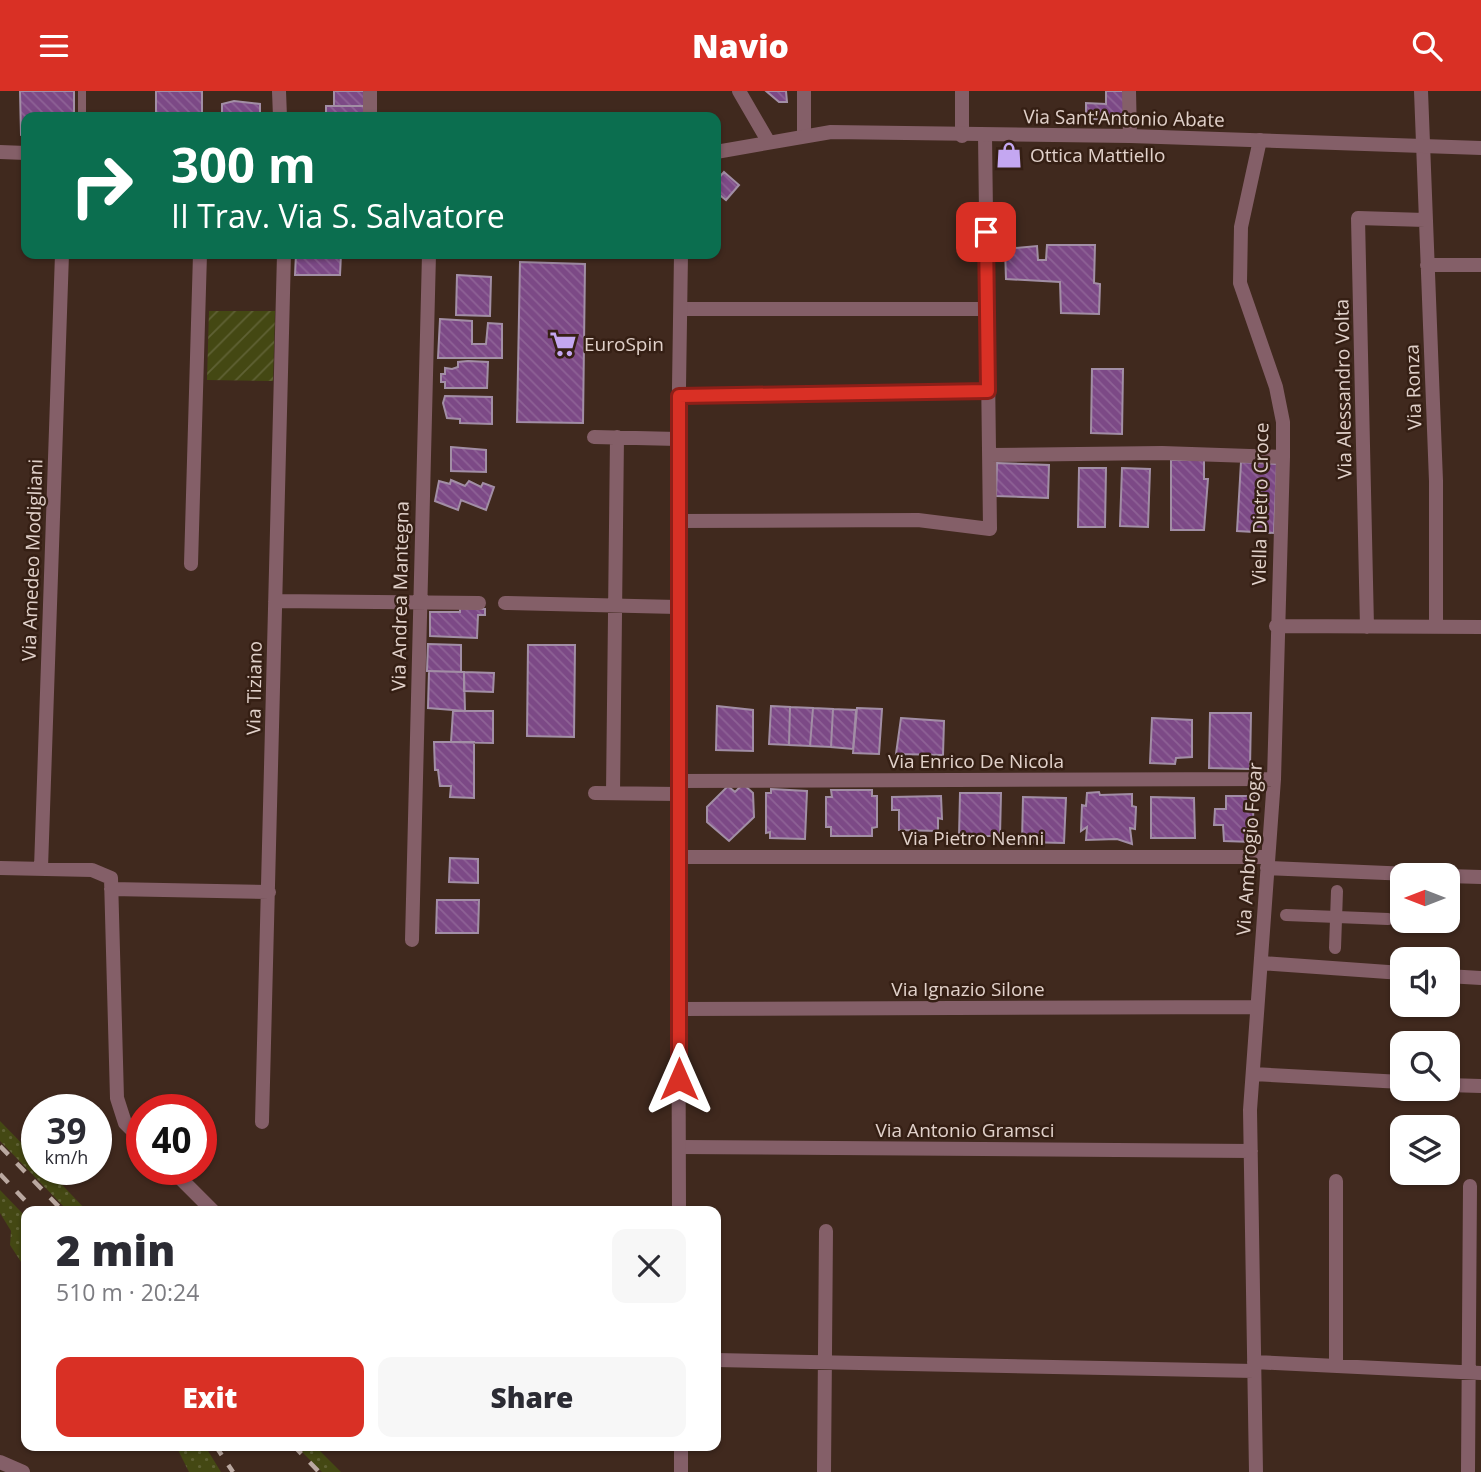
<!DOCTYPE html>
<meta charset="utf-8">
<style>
body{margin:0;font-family:"Open Sans",sans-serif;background:#f7f7f7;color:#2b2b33;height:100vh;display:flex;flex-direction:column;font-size:26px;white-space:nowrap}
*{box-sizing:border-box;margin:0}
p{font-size:23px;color:#7c7c81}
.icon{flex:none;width:38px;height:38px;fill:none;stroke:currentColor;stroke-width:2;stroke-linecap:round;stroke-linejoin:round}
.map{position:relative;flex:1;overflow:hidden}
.side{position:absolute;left:21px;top:1115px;width:700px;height:245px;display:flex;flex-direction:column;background:#fff;border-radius:14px;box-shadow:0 2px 5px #0004}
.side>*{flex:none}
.top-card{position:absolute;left:21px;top:21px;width:700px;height:147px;border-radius:14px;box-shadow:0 2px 5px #0004;background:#0b6e4f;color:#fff;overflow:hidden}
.needle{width:46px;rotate:270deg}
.tools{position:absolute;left:1390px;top:772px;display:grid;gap:14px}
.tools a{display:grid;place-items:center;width:70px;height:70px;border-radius:14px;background:#fff;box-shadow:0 2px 5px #0004;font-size:35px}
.speed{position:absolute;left:21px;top:1003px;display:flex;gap:14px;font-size:35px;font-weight:700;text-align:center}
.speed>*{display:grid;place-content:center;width:91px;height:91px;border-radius:50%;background:#fff;box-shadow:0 2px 5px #0004;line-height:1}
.speed small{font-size:18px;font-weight:400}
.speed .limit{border:10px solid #d22;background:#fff;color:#111}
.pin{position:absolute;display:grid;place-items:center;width:60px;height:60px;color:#fff;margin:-30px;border-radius:14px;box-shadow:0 4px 10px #0006}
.me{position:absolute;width:77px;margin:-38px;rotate:0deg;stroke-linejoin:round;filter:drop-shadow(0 0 5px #0008)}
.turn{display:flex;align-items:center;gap:24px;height:147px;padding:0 35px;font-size:32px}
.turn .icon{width:91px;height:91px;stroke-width:2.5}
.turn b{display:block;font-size:49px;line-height:60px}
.round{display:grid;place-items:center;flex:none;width:74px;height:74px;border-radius:14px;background:#f7f7f7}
.summary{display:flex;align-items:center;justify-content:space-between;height:119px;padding:0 35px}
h1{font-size:42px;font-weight:800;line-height:52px}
.action{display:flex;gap:14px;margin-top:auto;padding:14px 35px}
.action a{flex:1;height:80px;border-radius:14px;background:#d93025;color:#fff;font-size:28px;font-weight:800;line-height:80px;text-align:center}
.action a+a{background:#f7f7f7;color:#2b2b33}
header{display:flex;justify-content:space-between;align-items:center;height:91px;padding:0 35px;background:#d93025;color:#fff;font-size:32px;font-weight:800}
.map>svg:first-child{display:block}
</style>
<header><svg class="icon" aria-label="menu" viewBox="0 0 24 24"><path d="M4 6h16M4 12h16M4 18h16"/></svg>Navio<svg class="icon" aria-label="search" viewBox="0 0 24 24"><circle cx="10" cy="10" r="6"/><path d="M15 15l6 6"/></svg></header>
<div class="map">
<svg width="1481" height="1381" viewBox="0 0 1481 1381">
<defs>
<pattern id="grass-dots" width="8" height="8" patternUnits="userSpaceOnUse" patternTransform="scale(1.75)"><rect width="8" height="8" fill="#444813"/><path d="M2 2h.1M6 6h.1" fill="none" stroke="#5f6134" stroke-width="1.8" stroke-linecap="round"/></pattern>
<pattern id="garden-furrows" width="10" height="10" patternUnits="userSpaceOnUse" patternTransform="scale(1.75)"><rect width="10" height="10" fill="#444813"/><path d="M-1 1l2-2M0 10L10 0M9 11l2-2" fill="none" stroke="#5f6134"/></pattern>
<pattern id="building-back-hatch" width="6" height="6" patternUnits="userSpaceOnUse" patternTransform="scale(1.75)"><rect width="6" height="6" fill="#7c4986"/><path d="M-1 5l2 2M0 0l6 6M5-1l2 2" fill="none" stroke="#8e6296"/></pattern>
</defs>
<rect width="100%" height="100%" fill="#40291e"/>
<path fill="url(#grass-dots)" d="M0,1030L37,1068V1078H47L87,1120H68L0,1050Z
M0,1099L26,1126V1197L22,1187L23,1174L10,1154L11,1140L0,1122Z
M176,1355H205L221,1381H189Z
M296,1355H315L341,1381H322Z"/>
<path fill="url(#garden-furrows)" d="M209,220H275L273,290L207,289Z"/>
<path fill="url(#building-back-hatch)" stroke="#a28ea5" stroke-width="2" d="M20,0H74V26H26V45L21,44Z
M156,0H202V26H156Z
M334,0H364V15H334Z
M766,0H786L787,11H779Z
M1106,0H1125V28H1086V12L1106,13Z
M234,10L260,13V26H222V13Z
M326,15H364V26H326Z
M724,81L739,94L726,109L716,101V90Z
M1047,154H1095L1094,192L1100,193L1099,223L1061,222L1060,191L1006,188L1005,158L1037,155L1038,169H1046Z
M296,163H341L340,184H295Z
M441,163H504V167L441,166Z
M520,171L585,173L583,332L517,331Z
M457,184L491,186L490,225L456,224Z
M440,228L472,230V253H486L488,232L502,233V267H438Z
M468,270L488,271L487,297H445V291H441V283H445V277L452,278L458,276V271Z
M1092,278H1123L1122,343L1091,342Z
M445,305L492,306V333L460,332V328L447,327L443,312Z
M451,356L486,359V381L451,380Z
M1171,369H1204V388H1208L1204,439H1171Z
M1241,371L1277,373L1274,442L1237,440Z
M997,372L1049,374L1048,407L996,405Z
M1079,377H1106L1105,436H1078Z
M1122,377L1150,378L1148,436L1120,435Z
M451,389L465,395L469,390L481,396L483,392L494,396L486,419L461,409L458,419L435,410L439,390L450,393Z
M460,517L485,518V524H478L477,547L430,545V521H460Z
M428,553L461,554V581L427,580Z
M528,554H575L574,646L527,645Z
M429,580L464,581L465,620L428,617Z
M464,581L494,582L493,601L464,600Z
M717,615L753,619V660L716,659Z
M771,615L790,616L789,654L769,653Z
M790,616L813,617L810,655L789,654Z
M813,617L833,618L831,656L810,655Z
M857,617L882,618L879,663L853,662Z
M833,618L856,619L853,658L831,656Z
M453,620H493V652L451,651Z
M1210,622H1251L1250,678L1209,677Z
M901,627L944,630L943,664L896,663Z
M1152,627L1192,629V666L1176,667L1175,673L1150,672Z
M434,651H474V707L450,706L451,695H440L438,679H435Z
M743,693L753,702L754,726L729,750L707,731V716L728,695L735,701Z
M771,698L807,700L805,748L770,747V741L766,742V702H771Z
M831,699H872V705H877V736L872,737V745H831V736H826V706H832Z
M1099,701L1100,704L1132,703V715L1136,716L1135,738L1130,737L1132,753L1117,748L1086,749L1087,736L1081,740L1082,714L1086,715L1087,702Z
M960,702H1001L1000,745H959Z
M941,705L942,728L938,727V740L899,739V719H892V706Z
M1226,705H1254L1252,751L1224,750L1223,734H1214L1215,718H1226Z
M1023,706L1066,707L1064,752L1022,751Z
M1151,706L1194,707L1195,747H1151Z
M450,767L478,768V792L449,791Z
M437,809H479L478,842H436Z"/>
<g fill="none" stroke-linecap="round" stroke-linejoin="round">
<path stroke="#845f68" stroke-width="8" d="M82,0V26"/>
<path stroke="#845f68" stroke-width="12" d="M1286,824L1388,828
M1335,857L1337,800"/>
<path stroke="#845f68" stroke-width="14" d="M279,0L280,26
M370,0V26
M962,0V45
M1129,0L1130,45
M1421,0L1436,390V536
M804,44V0
M1427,174H1481
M681,218H987
M679,305L988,300
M594,346L678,348
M989,364L1162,362L1283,366
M677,430L918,429L990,438L985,44
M191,473L200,163
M275,510L479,512
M505,512L677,516
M1276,535L1481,536
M1367,536L1358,127L1425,129
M678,690L1274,688
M595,702L678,703
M613,702L617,346
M678,766H1268
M0,777L92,779L111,787L117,1007L125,1032L142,1049
M41,777L62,163
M1267,777L1434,784
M1447,785L1481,786
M111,798L269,801
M412,849L429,163
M1261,872L1402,882
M1447,885L1481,887
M679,918L1257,916
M1253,983L1402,991
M1447,994L1481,995
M262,1031L284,163
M679,1056L1251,1060
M171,1078L213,1120
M716,1269L1254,1280
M1254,1271L1481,1282
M1336,1275V1090
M0,1371L23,1381
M824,1381L826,1140
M1256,1381L1250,1019L1274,688L1283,366V331L1276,296L1240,192L1241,136L1260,49
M1468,1381L1470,1095"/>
<path stroke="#845f68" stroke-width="14" d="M739,0L768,50
M0,61L26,62
M716,61L831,41L1130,45L1481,57
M679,1120L677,430L681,163
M681,1354V1381"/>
<path stroke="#baa8a0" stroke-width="4.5" stroke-dasharray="12 12" stroke-linecap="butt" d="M0,1055L63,1120
M0,1083L35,1120
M215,1354L233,1381
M293,1354L319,1381"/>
</g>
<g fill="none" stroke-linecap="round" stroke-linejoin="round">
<g stroke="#8d1f18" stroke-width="18">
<path id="route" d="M679,988V305L988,300L986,141"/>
</g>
<use href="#route" stroke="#d93025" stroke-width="12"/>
</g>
<defs>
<g id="shop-bare" transform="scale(2.1)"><path d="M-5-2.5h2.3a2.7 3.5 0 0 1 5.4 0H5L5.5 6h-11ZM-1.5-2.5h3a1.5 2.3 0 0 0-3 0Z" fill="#c4a7f1" stroke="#351f14" stroke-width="2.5" paint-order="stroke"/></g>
<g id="supermarket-bare" transform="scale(2.1)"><path d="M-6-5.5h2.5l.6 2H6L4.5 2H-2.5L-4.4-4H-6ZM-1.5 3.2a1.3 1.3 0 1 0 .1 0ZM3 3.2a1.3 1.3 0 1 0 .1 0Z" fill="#c4a7f1" stroke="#351f14" stroke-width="2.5" paint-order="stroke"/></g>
</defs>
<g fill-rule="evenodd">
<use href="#shop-bare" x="1009" y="64"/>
<use href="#supermarket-bare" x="563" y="253"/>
</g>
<g text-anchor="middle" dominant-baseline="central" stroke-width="5" stroke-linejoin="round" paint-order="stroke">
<g font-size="19" fill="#e1d1ca" stroke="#351f14">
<text transform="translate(1124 27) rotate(1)">Via Sant'Antonio Abate</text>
<text transform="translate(1413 296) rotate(-92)">Via Ronza</text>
<text transform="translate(1343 298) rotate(-91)">Via Alessandro Volta</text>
<text transform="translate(1260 413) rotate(-89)">Viella Dietro Croce</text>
<text transform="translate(32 469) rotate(-88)">Via Amedeo Modigliani</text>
<text transform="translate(400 505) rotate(-89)">Via Andrea Mantegna</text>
<text transform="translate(254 597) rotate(-89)">Via Tiziano</text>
<text x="976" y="670">Via Enrico De Nicola</text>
<text x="973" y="747">Via Pietro Nenni</text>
<text transform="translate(1249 758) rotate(-86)">Via Ambrogio Fogar</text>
<text x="968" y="898">Via Ignazio Silone</text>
<text x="965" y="1039">Via Antonio Gramsci</text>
</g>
<g font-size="19" fill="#e1d1ca" stroke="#351f14" text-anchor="start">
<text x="1030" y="64">Ottica Mattiello</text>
<text x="584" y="253">EuroSpin</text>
</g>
</g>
</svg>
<div class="tools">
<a><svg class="needle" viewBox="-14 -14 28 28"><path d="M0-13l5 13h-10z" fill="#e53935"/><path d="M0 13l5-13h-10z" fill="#7c7c81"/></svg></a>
<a><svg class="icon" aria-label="sound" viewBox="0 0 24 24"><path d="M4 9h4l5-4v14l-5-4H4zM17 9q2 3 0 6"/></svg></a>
<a><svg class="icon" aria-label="search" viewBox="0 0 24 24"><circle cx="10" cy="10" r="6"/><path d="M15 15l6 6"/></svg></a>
<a><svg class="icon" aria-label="layers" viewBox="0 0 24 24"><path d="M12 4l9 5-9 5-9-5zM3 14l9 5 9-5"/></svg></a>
</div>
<div class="speed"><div>39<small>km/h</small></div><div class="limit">40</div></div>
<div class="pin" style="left:986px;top:141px;background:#d93025"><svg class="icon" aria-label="arrive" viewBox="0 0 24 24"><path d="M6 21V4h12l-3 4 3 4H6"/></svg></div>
<svg class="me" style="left:679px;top:988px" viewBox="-20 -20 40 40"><path d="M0-17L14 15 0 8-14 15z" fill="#d93025" stroke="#fff" stroke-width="4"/></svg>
<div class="top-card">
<div class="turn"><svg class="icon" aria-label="right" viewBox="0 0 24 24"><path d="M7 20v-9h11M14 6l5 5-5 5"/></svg><div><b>300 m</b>II Trav. Via S. Salvatore</div></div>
</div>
<section class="side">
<div class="summary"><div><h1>2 min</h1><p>510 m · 20:24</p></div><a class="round"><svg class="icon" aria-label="close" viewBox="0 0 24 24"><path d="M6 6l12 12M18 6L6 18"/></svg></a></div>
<div class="action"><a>Exit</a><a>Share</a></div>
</section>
</div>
